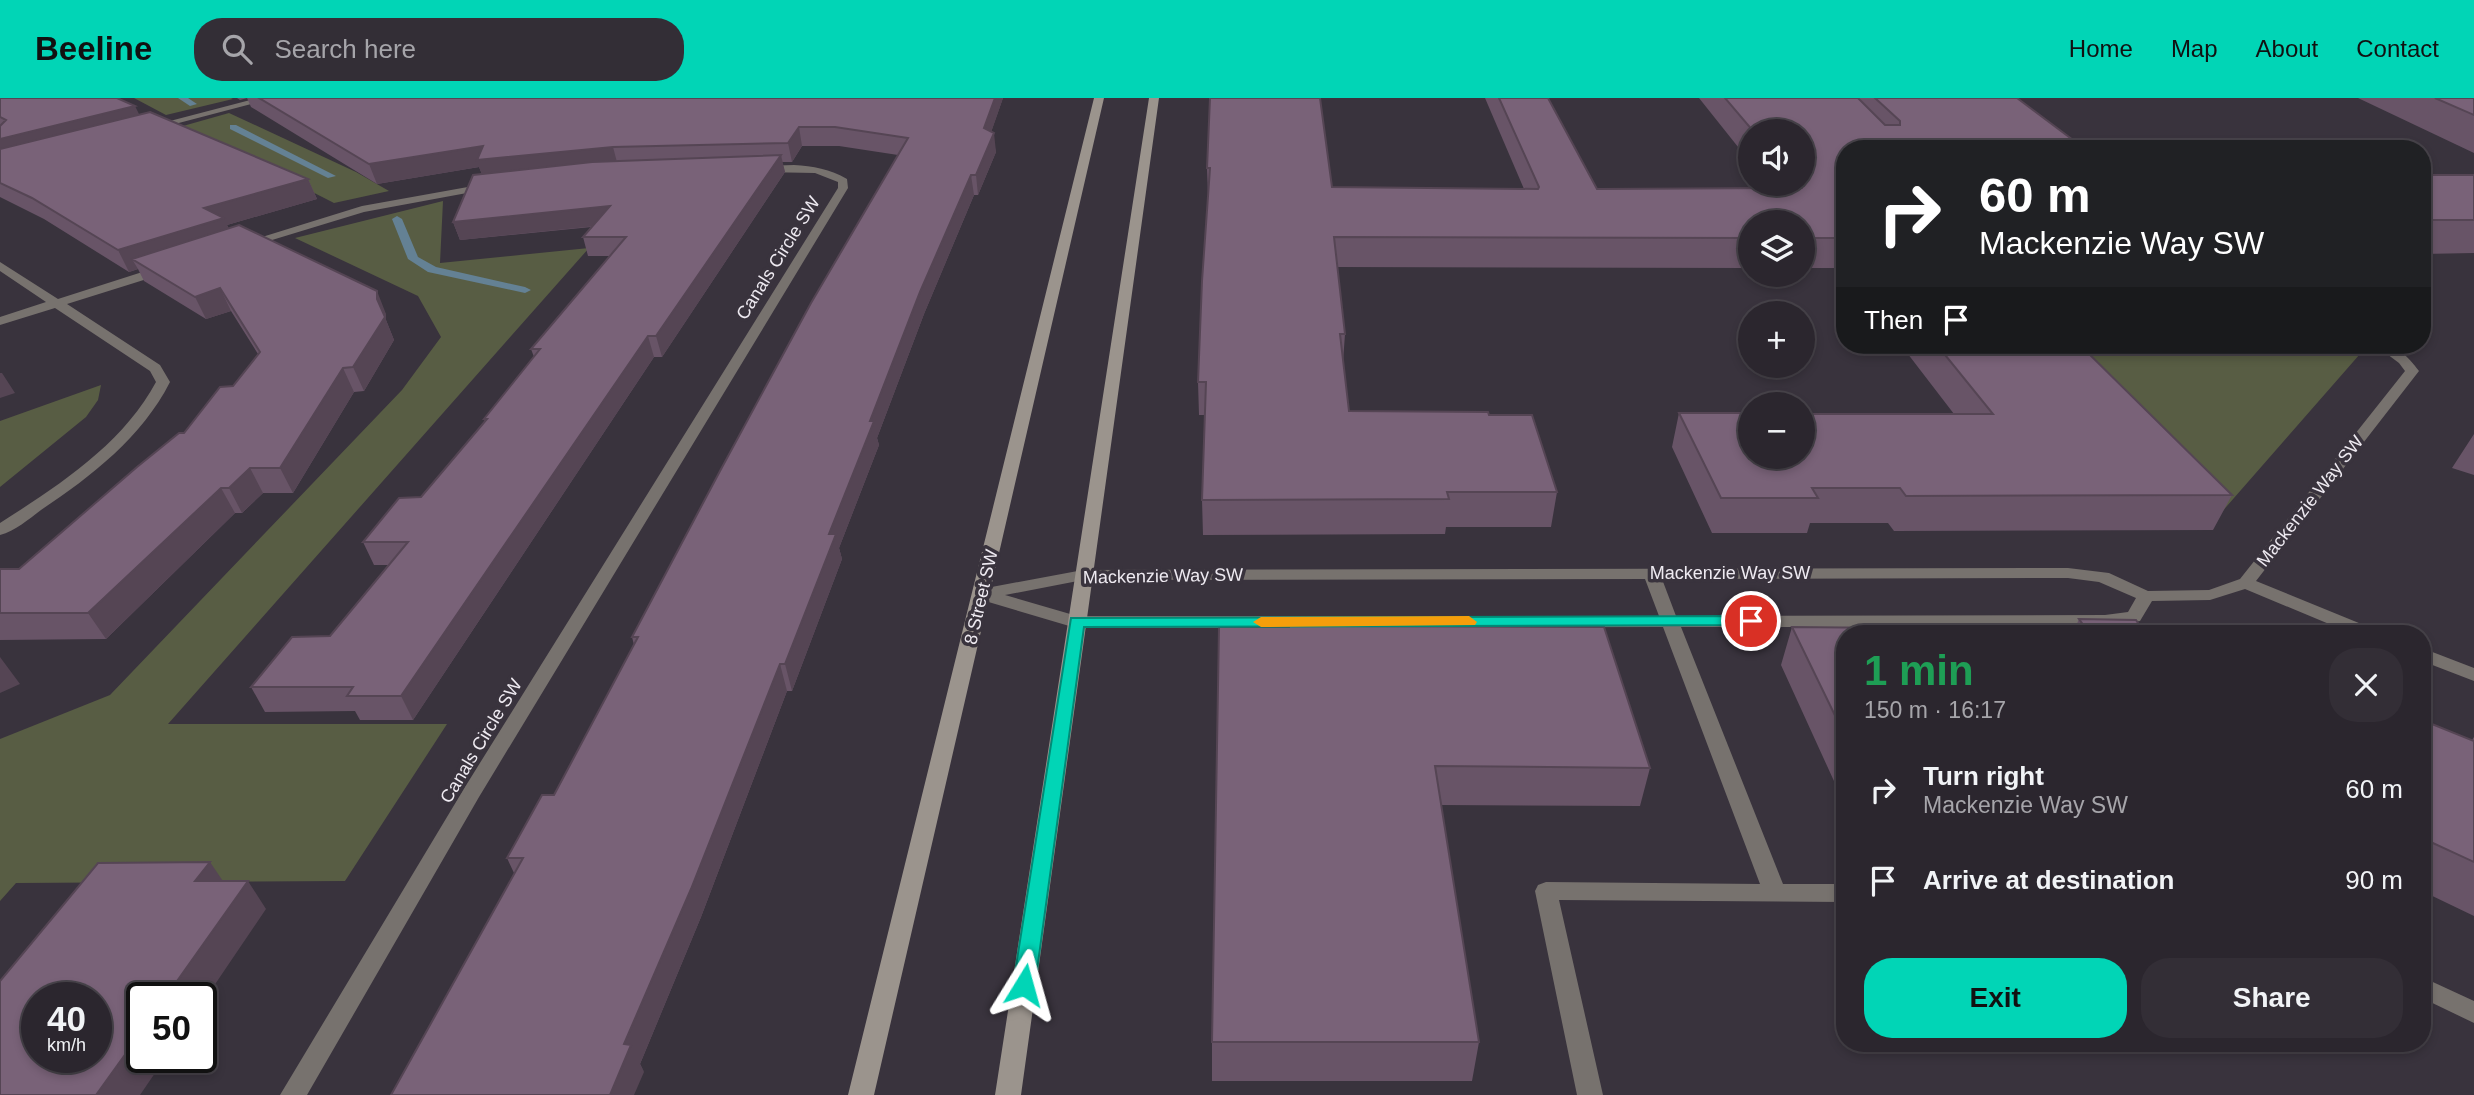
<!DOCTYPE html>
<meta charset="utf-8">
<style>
body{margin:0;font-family:Arial,sans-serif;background:#332e36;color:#f1f3f6;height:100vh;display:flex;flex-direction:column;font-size:26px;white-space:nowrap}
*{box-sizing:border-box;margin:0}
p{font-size:23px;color:#a6a5aa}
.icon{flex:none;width:38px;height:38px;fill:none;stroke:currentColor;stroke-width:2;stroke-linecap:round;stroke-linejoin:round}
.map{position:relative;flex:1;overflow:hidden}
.details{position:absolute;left:1836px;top:527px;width:595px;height:427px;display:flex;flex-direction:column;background:#2b262e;border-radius:28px;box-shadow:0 4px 10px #0003,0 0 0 2px #47434a}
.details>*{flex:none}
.guide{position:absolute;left:1836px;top:42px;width:595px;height:214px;border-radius:28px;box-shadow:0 4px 10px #0003,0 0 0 2px #47434a;background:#202124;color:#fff;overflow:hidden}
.controls{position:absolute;left:1738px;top:21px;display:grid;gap:14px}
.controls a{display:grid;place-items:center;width:77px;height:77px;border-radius:50%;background:#2b262e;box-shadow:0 4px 10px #0003,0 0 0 2px #47434a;font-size:35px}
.speed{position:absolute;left:21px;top:884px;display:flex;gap:14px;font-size:35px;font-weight:700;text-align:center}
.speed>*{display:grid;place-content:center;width:91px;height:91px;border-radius:50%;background:#2b262e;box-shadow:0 4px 10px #0003,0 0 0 2px #47434a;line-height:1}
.speed small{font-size:18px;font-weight:400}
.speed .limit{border:4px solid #111;border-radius:10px;background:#fff;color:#111}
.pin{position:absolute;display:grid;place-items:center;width:60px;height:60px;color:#fff;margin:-30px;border:4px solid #fff;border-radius:50%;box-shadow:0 2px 7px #0007}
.me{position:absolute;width:77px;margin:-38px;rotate:8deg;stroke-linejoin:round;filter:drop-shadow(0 0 5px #0008)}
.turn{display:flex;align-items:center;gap:24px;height:147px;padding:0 28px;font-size:32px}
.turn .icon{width:91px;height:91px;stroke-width:2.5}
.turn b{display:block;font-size:49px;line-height:60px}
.then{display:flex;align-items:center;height:66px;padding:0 28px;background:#0003;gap:14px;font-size:26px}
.round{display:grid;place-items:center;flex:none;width:74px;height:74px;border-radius:28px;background:#332e36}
.headline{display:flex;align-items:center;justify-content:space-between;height:119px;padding:0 28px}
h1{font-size:42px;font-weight:600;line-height:52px;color:#1e9e55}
.action{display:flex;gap:14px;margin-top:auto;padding:14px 28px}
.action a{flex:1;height:80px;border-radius:28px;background:#01d5b6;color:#111;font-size:28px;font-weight:600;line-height:80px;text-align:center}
.action a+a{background:#332e36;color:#f1f3f6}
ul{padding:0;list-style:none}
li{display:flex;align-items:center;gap:21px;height:91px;padding:0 28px}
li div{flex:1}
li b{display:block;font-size:26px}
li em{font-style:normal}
header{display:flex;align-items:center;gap:42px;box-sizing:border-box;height:98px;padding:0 35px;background:#01d5b6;color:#111}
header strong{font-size:33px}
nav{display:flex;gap:38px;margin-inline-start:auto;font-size:24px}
.search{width:490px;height:63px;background:#332e36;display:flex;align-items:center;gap:18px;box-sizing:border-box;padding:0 24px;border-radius:28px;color:#a6a5aa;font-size:26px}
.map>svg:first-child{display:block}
</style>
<header>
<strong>Beeline</strong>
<div class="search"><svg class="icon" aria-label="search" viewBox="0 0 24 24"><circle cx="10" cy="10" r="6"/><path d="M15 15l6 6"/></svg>Search here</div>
<nav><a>Home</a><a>Map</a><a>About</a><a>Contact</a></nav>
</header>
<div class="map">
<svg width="2474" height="997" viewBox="0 0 2474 997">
<rect width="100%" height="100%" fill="#39333d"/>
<path fill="#585d44" d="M134,0H231L233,1L166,17Z
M229,15L356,74L389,93L334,105L183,28Z
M443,103L440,165L589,150L168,626H447L345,783L16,785L0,803V641L110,597L402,292L441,239L418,198L295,140Z
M2055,247H2330L2360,256L2220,416Z
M101,287L98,302L86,319L0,389V323Z"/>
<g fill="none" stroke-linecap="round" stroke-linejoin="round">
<path fill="#648194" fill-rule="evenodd" d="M178,0H188L197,6L190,8Z
M230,27H236L336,78L328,80L230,31Z
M397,118L402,121L418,159L436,169L525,189L531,192L525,195L428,174L408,161L392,121Z"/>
<path fill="#77726e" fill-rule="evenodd" d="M258,0H274L152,32L147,29Z
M794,67C813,68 830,71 847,81L848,90L479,699L307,997H280L465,689L838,90V84L815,75L762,74L757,71L762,68Z
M490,85L494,86V90L364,114L246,150L236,147L362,108Z
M0,164L58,201L158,169H166V175L67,206L160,267L170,284C142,339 92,378 41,412C29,421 15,433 0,437V425C58,388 123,346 156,284L150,273L55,210L0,227V219L46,204L0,173Z
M2375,247C2396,246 2407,257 2419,273L2256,483L2376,532L2379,536H2353L2245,491L2210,502L2152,503L2140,523L2105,529H1681L1783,786H1844V804L1559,802L1603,997H1577L1535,793L1538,787L1546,784L1760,786L1663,529L1076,530L975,500L972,496L981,491L1083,472L2068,470L2109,475L2148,493L2209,492L2240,481L2405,273L2399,265ZM2068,480L2099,484L2136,500L2128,514L2105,517L1676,518L1662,481ZM1645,481L1659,518H1077L1005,497L1083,482Z
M2422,550L2474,570V583L2422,563Z
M2422,879L2474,903V925L2422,900Z"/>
<path fill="#9b948d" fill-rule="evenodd" d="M1094,0H1104L874,997H848Z
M1149,0H1159L1021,997H995Z"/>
</g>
<path fill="#685467" d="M0,0L140,17L308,81L317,101L227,127L229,131L386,216V222L394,242L364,293L354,294L293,395H263L242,415H235L106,541L0,542V471H19L184,335L233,288L258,256L231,213L206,221L144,183L138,171L129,174L44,121L0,99Z
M237,0H1003L991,34L996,54L978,97H974L924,216L877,340L879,347L839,450L842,461L792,593H787L701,819L640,966L644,974L514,775L507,760L554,697L634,547L632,539L898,57L839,48H802L792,64H782L785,74L662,259H654L413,622H360L355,613L265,614L251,589L330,538L388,467H374L363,444L421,399L485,324L484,321L534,259L531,251L610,158H588L583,139L591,129L460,142L453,124L482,76L479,69L377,86L251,9L247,0L240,2Z
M1485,0H1548L1597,91L1772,90L1768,86H1802V33H1750V64L1699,0H2017L1844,51V178L1838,170H1802V124H1750V170L1337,169L1345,236L1343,264L1349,313L1489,317L1557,394L1551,429H1446L1445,436L1203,437L1202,402L1205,317H1199L1198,284L1208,98L1207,70L1332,89L1524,91Z
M2358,0H2474V55Z
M2422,77H2474V155L2422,156Z
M1901,247H2080L2232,397L2213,432L1894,433L1888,425H1810L1807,435H1712L1672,349L1679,315L1954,316Z
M2474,336V377L2452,370Z
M2079,521L2140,528L1844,536V705L1781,567L1792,529L2003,531L2076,528Z
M1340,528L1650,670L1640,708L1441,707L1479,944L1472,983H1212V944L1289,529Z
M2422,622L2472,642L2474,639V818L2422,793Z"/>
<path fill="#554554" d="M995,0H1003L986,49L984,30Z
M135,8L144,26L0,63V41Z
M799,29L802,48L792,64L788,45Z
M994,35L996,54L978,97L976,77Z
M483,48L613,49L618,68L484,82L479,69L377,86L369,66Z
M781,57L785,74L662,259L656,238Z
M971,77L974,97L924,216L877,340L879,347L839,450L842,461L792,593L785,566L829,436L870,323L920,194Z
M308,81L317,101L227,127L234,141L132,161L138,171L129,174L118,152L204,110Z
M610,108L616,126L460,142L453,124Z
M220,190L231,213L206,221L195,199Z
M377,193L386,216V222L394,242L364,293L353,269L377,201Z
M648,238L654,259L413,622L401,598Z
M343,270L354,294L293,395L280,370Z
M0,275H2L15,295L0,300Z
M250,370L263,395L242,415L229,390Z
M221,390L235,415L106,541L88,515Z
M0,559L20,586L0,595Z
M780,566L787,593L701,819L640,966L644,974L634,997H610L624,946Z
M210,764L229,792L195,783Z
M248,783L266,811L201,907V900H165Z
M142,933V959H166L140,997H96Z"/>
<path fill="#796278" stroke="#554554" stroke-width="2" fill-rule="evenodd" d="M0,0H117L135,8L0,41V28L6,22L0,19Z
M259,0H995L984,30L994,35L976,77H971L920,194L870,323H874L829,436H836L785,566H780L691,791L624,946L631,947L610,997H391L523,760H507L542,697H554L638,539H632L720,373L811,205L908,40L835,29H799L788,45L613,49L477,62L483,48L369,66Z
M1210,0H1320L1332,89L1538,91L1539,89L1499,0H1548L1597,91L1801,90L1798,86H1802V33H1753L1725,0H1858L1885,27H1900V23L1875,0H2017L2085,51H1844V140H1802V124H1750V140L1334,139L1345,236H1340L1349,313L1488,314L1489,317H1532L1557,394H1447L1449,401L1202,402L1206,284H1198L1202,183L1210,70H1207Z
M2435,0H2474V17Z
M150,14L308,81L204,110L224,120L118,152L32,100L0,85V51Z
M781,57L656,238H648L401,598H347L353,589H251L292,539L330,538L408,444H363L399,400L421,399L487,321H484L540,251H531L626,139H583L610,108L453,124L473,77L592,64Z
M2422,77H2474V122H2422Z
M239,127L377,193V201L385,219L353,269L343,270L280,370H250L229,390H221L88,515H0V471H19L137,369L179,335H184L220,289L233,288L260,254L220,190L195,199L132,161Z
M1937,247H2080L2232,397L1906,398L1900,390H1812L1818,400H1721L1679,315H1750V359H1802V316H1993Z
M2079,521L2136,522L2140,528L2221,529L2227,536H1844V636L1792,529L2003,531L2084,528Z
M1289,522H1340V528L1604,529L1650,670L1435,668L1479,944H1212L1219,529H1289Z
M2422,622L2474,643V764L2422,740Z
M210,764L195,783H248L165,900H142V933L96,997H0V883L98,765ZM37,900H96V959H37Z"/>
<path fill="#01d5b6" stroke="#018a76" stroke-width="2" d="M1751,518L1757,519L1759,523L1757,527L1084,529L1035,887L1032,894L1024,896L1016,894L1013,887L1071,520Z"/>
<path fill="#f59e0b" d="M1469,518L1477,524L1475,527L1261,529L1253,524L1261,519Z"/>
<g text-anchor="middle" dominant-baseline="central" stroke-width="7" stroke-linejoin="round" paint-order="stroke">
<g font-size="18" fill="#eeeaf1" stroke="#39333d">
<text transform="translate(778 160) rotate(-58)">Canals Circle SW</text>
<text transform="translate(2310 403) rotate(-52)">Mackenzie Way SW</text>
<text x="1730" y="475">Mackenzie Way SW</text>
<text transform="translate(1163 478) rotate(-1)">Mackenzie Way SW</text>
<text transform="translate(981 499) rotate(-77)">8 Street SW</text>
<text transform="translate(481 643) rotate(-59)">Canals Circle SW</text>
</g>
</g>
</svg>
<div class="controls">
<a><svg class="icon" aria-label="sound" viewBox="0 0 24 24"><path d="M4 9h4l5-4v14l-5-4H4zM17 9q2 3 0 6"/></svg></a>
<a><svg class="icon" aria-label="layers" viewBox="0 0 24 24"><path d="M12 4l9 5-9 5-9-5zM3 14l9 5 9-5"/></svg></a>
<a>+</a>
<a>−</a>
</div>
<div class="speed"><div>40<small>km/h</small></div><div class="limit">50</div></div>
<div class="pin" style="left:1751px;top:523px;background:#d93025"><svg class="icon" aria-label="arrive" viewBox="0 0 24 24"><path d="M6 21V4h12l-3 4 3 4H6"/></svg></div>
<svg class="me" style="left:1024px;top:887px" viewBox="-20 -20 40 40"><path d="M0-17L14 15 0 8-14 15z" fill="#01d5b6" stroke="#fff" stroke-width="4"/></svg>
<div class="guide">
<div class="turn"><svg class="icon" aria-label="right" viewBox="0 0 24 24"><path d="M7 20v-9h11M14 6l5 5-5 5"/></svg><div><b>60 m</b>Mackenzie Way SW</div></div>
<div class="then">Then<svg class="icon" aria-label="arrive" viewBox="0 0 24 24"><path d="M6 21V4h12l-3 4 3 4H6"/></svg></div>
</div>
<section class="details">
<div class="headline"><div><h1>1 min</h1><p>150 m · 16:17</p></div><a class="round"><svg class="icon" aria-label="close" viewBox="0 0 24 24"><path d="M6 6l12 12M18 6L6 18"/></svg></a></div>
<ul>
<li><svg class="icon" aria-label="right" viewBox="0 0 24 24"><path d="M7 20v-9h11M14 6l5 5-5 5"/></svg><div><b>Turn right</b><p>Mackenzie Way SW</p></div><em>60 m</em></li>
<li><svg class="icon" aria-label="arrive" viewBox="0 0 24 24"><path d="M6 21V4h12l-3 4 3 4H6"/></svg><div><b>Arrive at destination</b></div><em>90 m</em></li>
</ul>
<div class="action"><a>Exit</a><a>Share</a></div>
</section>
</div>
